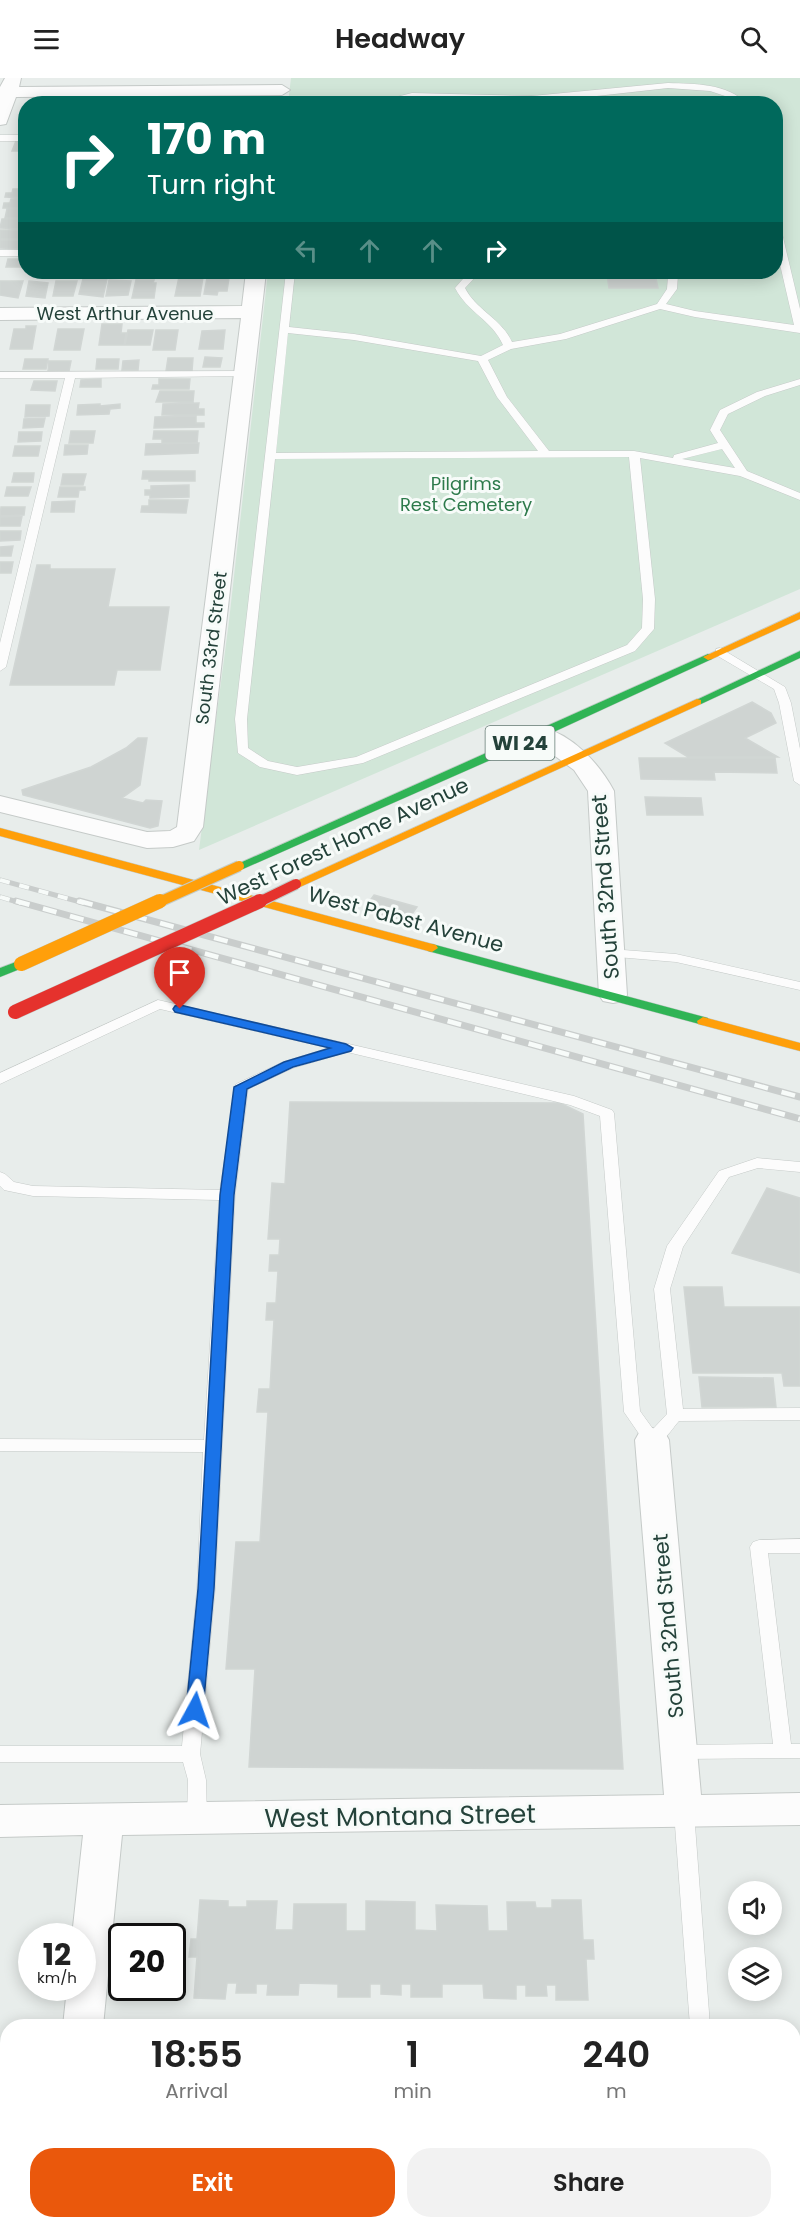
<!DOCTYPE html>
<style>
body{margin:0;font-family:Poppins,sans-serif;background:#f2f2f2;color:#222;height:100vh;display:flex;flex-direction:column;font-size:22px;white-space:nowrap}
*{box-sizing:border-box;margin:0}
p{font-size:20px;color:#767676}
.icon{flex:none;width:33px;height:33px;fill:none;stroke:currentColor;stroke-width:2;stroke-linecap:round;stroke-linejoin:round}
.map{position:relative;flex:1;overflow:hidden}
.drawer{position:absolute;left:0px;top:1941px;width:801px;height:210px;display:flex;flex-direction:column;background:#fff;border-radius:24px 24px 0 0;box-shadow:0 3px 15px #0003}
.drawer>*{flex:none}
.guide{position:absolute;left:18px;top:18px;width:765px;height:183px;border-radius:24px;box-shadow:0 3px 15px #0003;background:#00695c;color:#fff;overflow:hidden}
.controls{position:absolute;left:728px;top:1803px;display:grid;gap:12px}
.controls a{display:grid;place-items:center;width:54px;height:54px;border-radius:50%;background:#fff;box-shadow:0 3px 15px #0003;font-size:30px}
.speed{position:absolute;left:18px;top:1845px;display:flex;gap:12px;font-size:30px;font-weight:700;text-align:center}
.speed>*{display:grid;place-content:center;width:78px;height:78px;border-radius:50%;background:#fff;box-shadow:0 3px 15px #0003;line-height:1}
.speed small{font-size:15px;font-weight:400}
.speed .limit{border:3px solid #111;border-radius:9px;background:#fff;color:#111}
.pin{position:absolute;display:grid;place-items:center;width:51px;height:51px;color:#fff;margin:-62px -26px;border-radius:50% 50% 50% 0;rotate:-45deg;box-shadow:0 0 6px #0007}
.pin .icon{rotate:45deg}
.me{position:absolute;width:66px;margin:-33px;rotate:5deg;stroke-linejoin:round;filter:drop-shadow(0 0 4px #0008)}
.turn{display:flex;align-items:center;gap:21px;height:126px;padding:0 30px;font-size:27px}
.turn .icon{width:78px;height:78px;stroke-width:2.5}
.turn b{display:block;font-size:42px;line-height:51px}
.lanes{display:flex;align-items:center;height:57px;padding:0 30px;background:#0003;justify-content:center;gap:30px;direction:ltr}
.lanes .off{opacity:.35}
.eta{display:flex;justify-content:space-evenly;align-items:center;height:102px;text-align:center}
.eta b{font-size:36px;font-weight:600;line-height:42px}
.cta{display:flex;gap:12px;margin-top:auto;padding:12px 30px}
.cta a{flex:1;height:69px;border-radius:24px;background:#ea580c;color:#fff;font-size:24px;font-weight:600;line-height:69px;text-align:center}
.cta a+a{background:#f2f2f2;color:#222}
header{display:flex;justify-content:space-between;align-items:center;height:78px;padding:0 30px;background:#fff;font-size:27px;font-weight:600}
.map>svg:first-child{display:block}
</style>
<header><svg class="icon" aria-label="menu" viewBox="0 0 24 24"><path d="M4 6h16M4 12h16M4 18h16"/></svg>Headway<svg class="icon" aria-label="search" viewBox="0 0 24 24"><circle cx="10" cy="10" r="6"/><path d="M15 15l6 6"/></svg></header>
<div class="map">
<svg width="800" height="2151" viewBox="0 0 800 2151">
<rect width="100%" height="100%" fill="#e8edeb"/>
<path fill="#d1e6d8" d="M291,0H800V511L199,772L229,543L268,194H776V26L288,25Z"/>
<path fill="#cfd4d2" stroke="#d1d6d4" stroke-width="1.5" d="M16,63H26V73H12Z
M13,111H26V120L5,119L6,115H12Z
M11,121H26V130H3L4,125H10Z
M7,131H26V140H5Z
M2,141H26V151L0,150Z
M0,152H26V161H0Z
M0,162H26V171L0,170Z
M8,181H26L25,189H6Z
M607,196H655L658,210H609Z
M179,199H203L200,218H175Z
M207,200H229L227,213H218L217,217L204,216Z
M83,201H107L103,219L79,216Z
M109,202L131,203L128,217L106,218Z
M136,202H154L153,205H156L154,220H132Z
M0,203H23L18,220L0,217Z
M29,203L48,205L45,220L26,218Z
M56,203H77L73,218H53Z
M102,246H122L121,255H126L124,267H99Z
M26,248H36L32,271H10L14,251H26Z
M58,251H84L80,272H54Z
M128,252H153L150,267H125Z
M156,252H178L175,272H153Z
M225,252L223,271H199L202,253Z
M205,279L222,280L220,289H203Z
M168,280H193L192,293H166Z
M25,281H48L46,291H23Z
M97,281H119L118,291H96Z
M139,282L138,292H122L123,283Z
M49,283H71L69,293H48Z
M101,301V309H80L81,302Z
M159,301H190L189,311H152L153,307H159Z
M34,303H57L55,313L31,312Z
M160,313H194L193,324H156Z
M199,325L198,331H204V337H162L163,326Z
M100,326V328L120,326V330L110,331L109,336L77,337L78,327Z
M26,327H50L49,338L25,339Z
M196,338V345H204V349L154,350L155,339Z
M45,340L43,349L23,350L24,341Z
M71,353H95L93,365H69Z
M154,353H198L197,365H162V361H153Z
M19,354H42L41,363L18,364Z
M199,365L198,375L145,377L146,366Z
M65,367H88L87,376L64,377Z
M15,368H40L38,378H13Z
M143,393H195V403H149V401H142Z
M14,395H34L33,404H12Z
M63,396H86L83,407H61Z
M189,407V419L150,420V417H145V412H151V408Z
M7,409H31L28,418H5Z
M60,409H85V412H79L78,419H58Z
M149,422H188L186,435L141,434L142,428H149Z
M75,423L74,434H51L52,424Z
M1,429H25L24,437L0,438Z
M22,438L20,448H0V439Z
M0,453H21L20,462L0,463Z
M13,468L11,478H0V469Z
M0,484H13L11,495H0Z
M37,487H50V491H115L108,529H169L160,592H117L114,607H10Z
M752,624L771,635L776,645L745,660L778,679H688L665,665Z
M138,660H147L140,707L122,720L143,725L146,722L162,723L158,748L150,750L23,717L22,712L91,689L126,670Z
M639,680H775L777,695L714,694L715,702L641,701Z
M645,719L701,720L703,737H647Z
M374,817L417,829L407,843L363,832Z
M290,1024L560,1025L583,1036L623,1691L249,1689L255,1591H226L236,1464H260L268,1334H257L259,1311H270L274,1242H266L267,1225H276L278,1193H269L270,1177H279L280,1161H268L272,1105L285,1106Z
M767,1110L800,1120V1195L732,1175Z
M684,1209H722L724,1229H800V1308H784L782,1295H693Z
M699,1299L773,1300L776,1329H702Z
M200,1822L228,1823V1829H247V1823H277L275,1852H293L294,1826H346V1853H366V1823L415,1824V1852L437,1853L436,1827L487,1828L488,1853H508L507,1824H535L536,1830H552V1822H581L583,1862H593L594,1881H586L588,1922H556V1907H546L547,1918H526V1907H516V1921L484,1920L483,1906H442V1919H411V1906H401V1917L381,1916V1906H370V1919H338V1906L299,1905L298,1917H267L268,1906H256V1915H236L237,1905H227L225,1921L194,1920L197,1879H189L191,1861H197Z"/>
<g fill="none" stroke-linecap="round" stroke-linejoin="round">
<g stroke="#c5cac8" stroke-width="1">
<path id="lane" d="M668,5C695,6 727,5 747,26H737L728,19L710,13L668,10L552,23L432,19L369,26L412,15L532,18Z
M0,57H26V63H0Z
M776,148L781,151L800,231V255L695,239L660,231L566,261L511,271L488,282L507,319L549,373H634L673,380L674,377L718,365L710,352L720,332L757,314L800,301V307L765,318L728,336L720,352L747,393L800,415V422L740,398L640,380L655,521L654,551L635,573L363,685L297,697L260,689L238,675L235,641L286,194H295L289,249L354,256L481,278L503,267C493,243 467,234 455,210L469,194H480L465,210C476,232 502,241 512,264L560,256L657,226L667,211L668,198L666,194H675L678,197L677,211L666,226L695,233L794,247L776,169ZM288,255L354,262L478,283L497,319L538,373L276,375ZM722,371L735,390L682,381ZM629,379L643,521L642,550L627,567L356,679L297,689L268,683L248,670L247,641L275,381Z
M0,172H26V178H0Z
M243,293L247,294V298L75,300L6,589L0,593V565L65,300H0V294Z
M720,570L785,609L791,625L800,671V707L794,703L779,625L774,611L716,577V571Z
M610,871L676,876L800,904V912L676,884L605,878L603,875Z
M158,922L574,1018L612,1032L614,1035L640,1333L653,1351L667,1336L654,1211L667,1168L719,1093L757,1080L800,1084V1094L758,1090L729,1099L683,1169L670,1211L683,1331L800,1330V1342L679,1343C670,1353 661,1371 646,1366L624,1334L600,1038L570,1027L347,974L293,990L248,1011L235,1117L215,1511L200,1676L206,1702L207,1741L204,1747L197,1749L190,1747L187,1741L188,1702L183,1684H0V1668H182L197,1511L203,1374L0,1373V1361L204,1362L219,1122L33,1118L4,1112L0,1108V1094L5,1096L14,1104L33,1108L220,1112L236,1006L283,984L329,970L160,931L0,1006V995Z
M800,1461V1475H768L791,1666H800V1680L679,1681L672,1679L670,1674L672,1669L679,1667L773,1666L750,1469L753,1464L759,1462Z
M684,1726L691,1728L694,1734L710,1948H690L674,1734L677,1728Z
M702,2144H724V2151H702Z"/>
</g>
<g stroke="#c5cac8" stroke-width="2">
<path id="street" d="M5,0H21L19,9L282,7L290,12L282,17L16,19L6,46L0,47V9Z
M246,194H266L203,749L194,763L173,769L147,770L0,734V718L147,754L170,753L177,749L241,240L0,242V230L242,228Z
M541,649C572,656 599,685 614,713L627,917L623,923L613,925L603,923L599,917L588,713L574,692L532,661L529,656L532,651Z
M652,1350L664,1353L669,1362L701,1717L800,1715V1747L122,1757L103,1948H63L67,1910H82V1858H72L83,1757L0,1759V1727L664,1717L635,1362L640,1353Z
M40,2144H83L84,2151H40Z"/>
</g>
<g stroke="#c3cbc8" stroke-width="1">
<path id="fast" d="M800,573V580L701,626H693L692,624Z
M708,576L713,579L712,581L545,658L243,791H235L233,788Z
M432,866L708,940L709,943L703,947L428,873L426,870L428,867Z
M21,882L25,883L27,886L25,889L0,899V890Z"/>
</g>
<g stroke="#c3cbc8" stroke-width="1">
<path id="slow" d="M800,534V541L712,581L708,582L703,579Z
M697,621L701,622V626L300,809L296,810L290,806Z
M0,750L436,867L438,870L432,874L428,873L0,758Z
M703,939L800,965V973L698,946L697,943Z"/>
</g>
<use href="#lane" fill="#fcfcfc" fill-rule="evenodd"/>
<use href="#street" fill="#fcfcfc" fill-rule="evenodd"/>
<use href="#fast" fill="#30b455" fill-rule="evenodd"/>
<use href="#slow" fill="#ff9f0a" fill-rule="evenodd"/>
<g stroke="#c9cdcc" stroke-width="5">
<path id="rail-far1" d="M0,802L84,825
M0,819L21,825"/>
</g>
<g stroke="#c9cdcc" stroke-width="7">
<path id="rail" d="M16,823L800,1041
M79,823L800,1019"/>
</g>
<use href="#rail-far1" stroke="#f7fbf9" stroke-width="4" stroke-dasharray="10" stroke-linecap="butt"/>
<use href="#rail" stroke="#f7fbf9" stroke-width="4.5" stroke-dasharray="14" stroke-linecap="butt"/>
<g stroke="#c3ccc9" stroke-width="12" stroke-linecap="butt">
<path id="slow-bridge-far1" d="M157,825L239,788"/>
</g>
<g stroke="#c3ccc9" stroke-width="15" stroke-linecap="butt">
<path id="slow-bridge" d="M21,886L160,823"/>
</g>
<g stroke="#c3ccc9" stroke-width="12" stroke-linecap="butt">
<path id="jam-bridge-far1" d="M257,825L296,806"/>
</g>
<g stroke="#c3ccc9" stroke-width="15" stroke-linecap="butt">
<path id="jam-bridge" d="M15,934L260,823"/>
</g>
<use href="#slow-bridge-far1" stroke="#ff9f0a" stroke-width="10"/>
<use href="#slow-bridge" stroke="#ff9f0a" stroke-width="14"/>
<use href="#jam-bridge-far1" stroke="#e5322d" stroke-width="10"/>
<use href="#jam-bridge" stroke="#e5322d" stroke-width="14"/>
</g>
<path fill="#1a73e8" stroke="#114b97" stroke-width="1.5" d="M180,927L346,966L353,970L351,973L293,989L247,1011L234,1117L214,1511L203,1632L201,1637L195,1639L189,1637L186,1632L198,1511L220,1117L234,1009L284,984L330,970L175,934L173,931L175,928Z"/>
<g text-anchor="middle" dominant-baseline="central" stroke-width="6" stroke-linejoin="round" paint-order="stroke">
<g font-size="18" fill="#24423a" stroke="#f7fbf9">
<text x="125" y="235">West Arthur Avenue</text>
<text transform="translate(211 570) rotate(-83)">South 33rd Street</text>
</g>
<g font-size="18" fill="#2d7a4b" stroke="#f7fbf9">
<text x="466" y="405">Pilgrims<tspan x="466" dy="21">Rest Cemetery</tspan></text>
</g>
<rect fill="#f7fbf9" stroke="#637a73" stroke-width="1.5" x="485.5" y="648" width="69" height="34" rx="4.5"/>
<g font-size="20" font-weight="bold" fill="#24423a">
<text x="520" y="665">WI 24</text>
</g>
<g font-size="21" fill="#24423a" stroke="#f7fbf9">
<text transform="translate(343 763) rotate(-25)">West Forest Home Avenue</text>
<text transform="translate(605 809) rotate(-94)">South 32nd Street</text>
<text transform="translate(406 841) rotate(15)">West Pabst Avenue</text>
<text transform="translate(668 1548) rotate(-95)">South 32nd Street</text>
</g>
<g font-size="26" fill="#24423a" stroke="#f7fbf9">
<text transform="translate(400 1738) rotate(-1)">West Montana Street</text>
</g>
</g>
</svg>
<div class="controls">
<a><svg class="icon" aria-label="sound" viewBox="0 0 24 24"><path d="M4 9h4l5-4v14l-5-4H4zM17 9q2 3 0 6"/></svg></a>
<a><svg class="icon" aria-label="layers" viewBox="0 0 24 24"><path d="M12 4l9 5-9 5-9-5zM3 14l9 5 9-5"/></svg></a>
</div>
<div class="speed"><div>12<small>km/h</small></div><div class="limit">20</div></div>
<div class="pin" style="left:180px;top:931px;background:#d93025"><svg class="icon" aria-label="arrive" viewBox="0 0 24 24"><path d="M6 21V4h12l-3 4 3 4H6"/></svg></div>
<svg class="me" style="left:195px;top:1632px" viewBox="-20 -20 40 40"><path d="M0-17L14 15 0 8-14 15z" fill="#1a73e8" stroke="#fff" stroke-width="4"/></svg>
<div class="guide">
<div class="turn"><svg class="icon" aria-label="right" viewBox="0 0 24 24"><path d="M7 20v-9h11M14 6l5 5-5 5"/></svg><div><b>170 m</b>Turn right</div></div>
<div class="lanes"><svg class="icon off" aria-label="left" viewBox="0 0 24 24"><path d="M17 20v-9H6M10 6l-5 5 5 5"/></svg><svg class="icon off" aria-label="ahead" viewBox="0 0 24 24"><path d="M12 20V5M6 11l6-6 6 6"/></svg><svg class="icon off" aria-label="ahead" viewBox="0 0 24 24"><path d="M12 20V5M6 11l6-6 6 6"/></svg><svg class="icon" aria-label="right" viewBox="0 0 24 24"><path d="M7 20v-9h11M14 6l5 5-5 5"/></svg></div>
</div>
<section class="drawer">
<div class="eta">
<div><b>18:55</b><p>Arrival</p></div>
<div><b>1</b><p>min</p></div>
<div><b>240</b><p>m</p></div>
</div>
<div class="cta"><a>Exit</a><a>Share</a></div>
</section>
</div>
